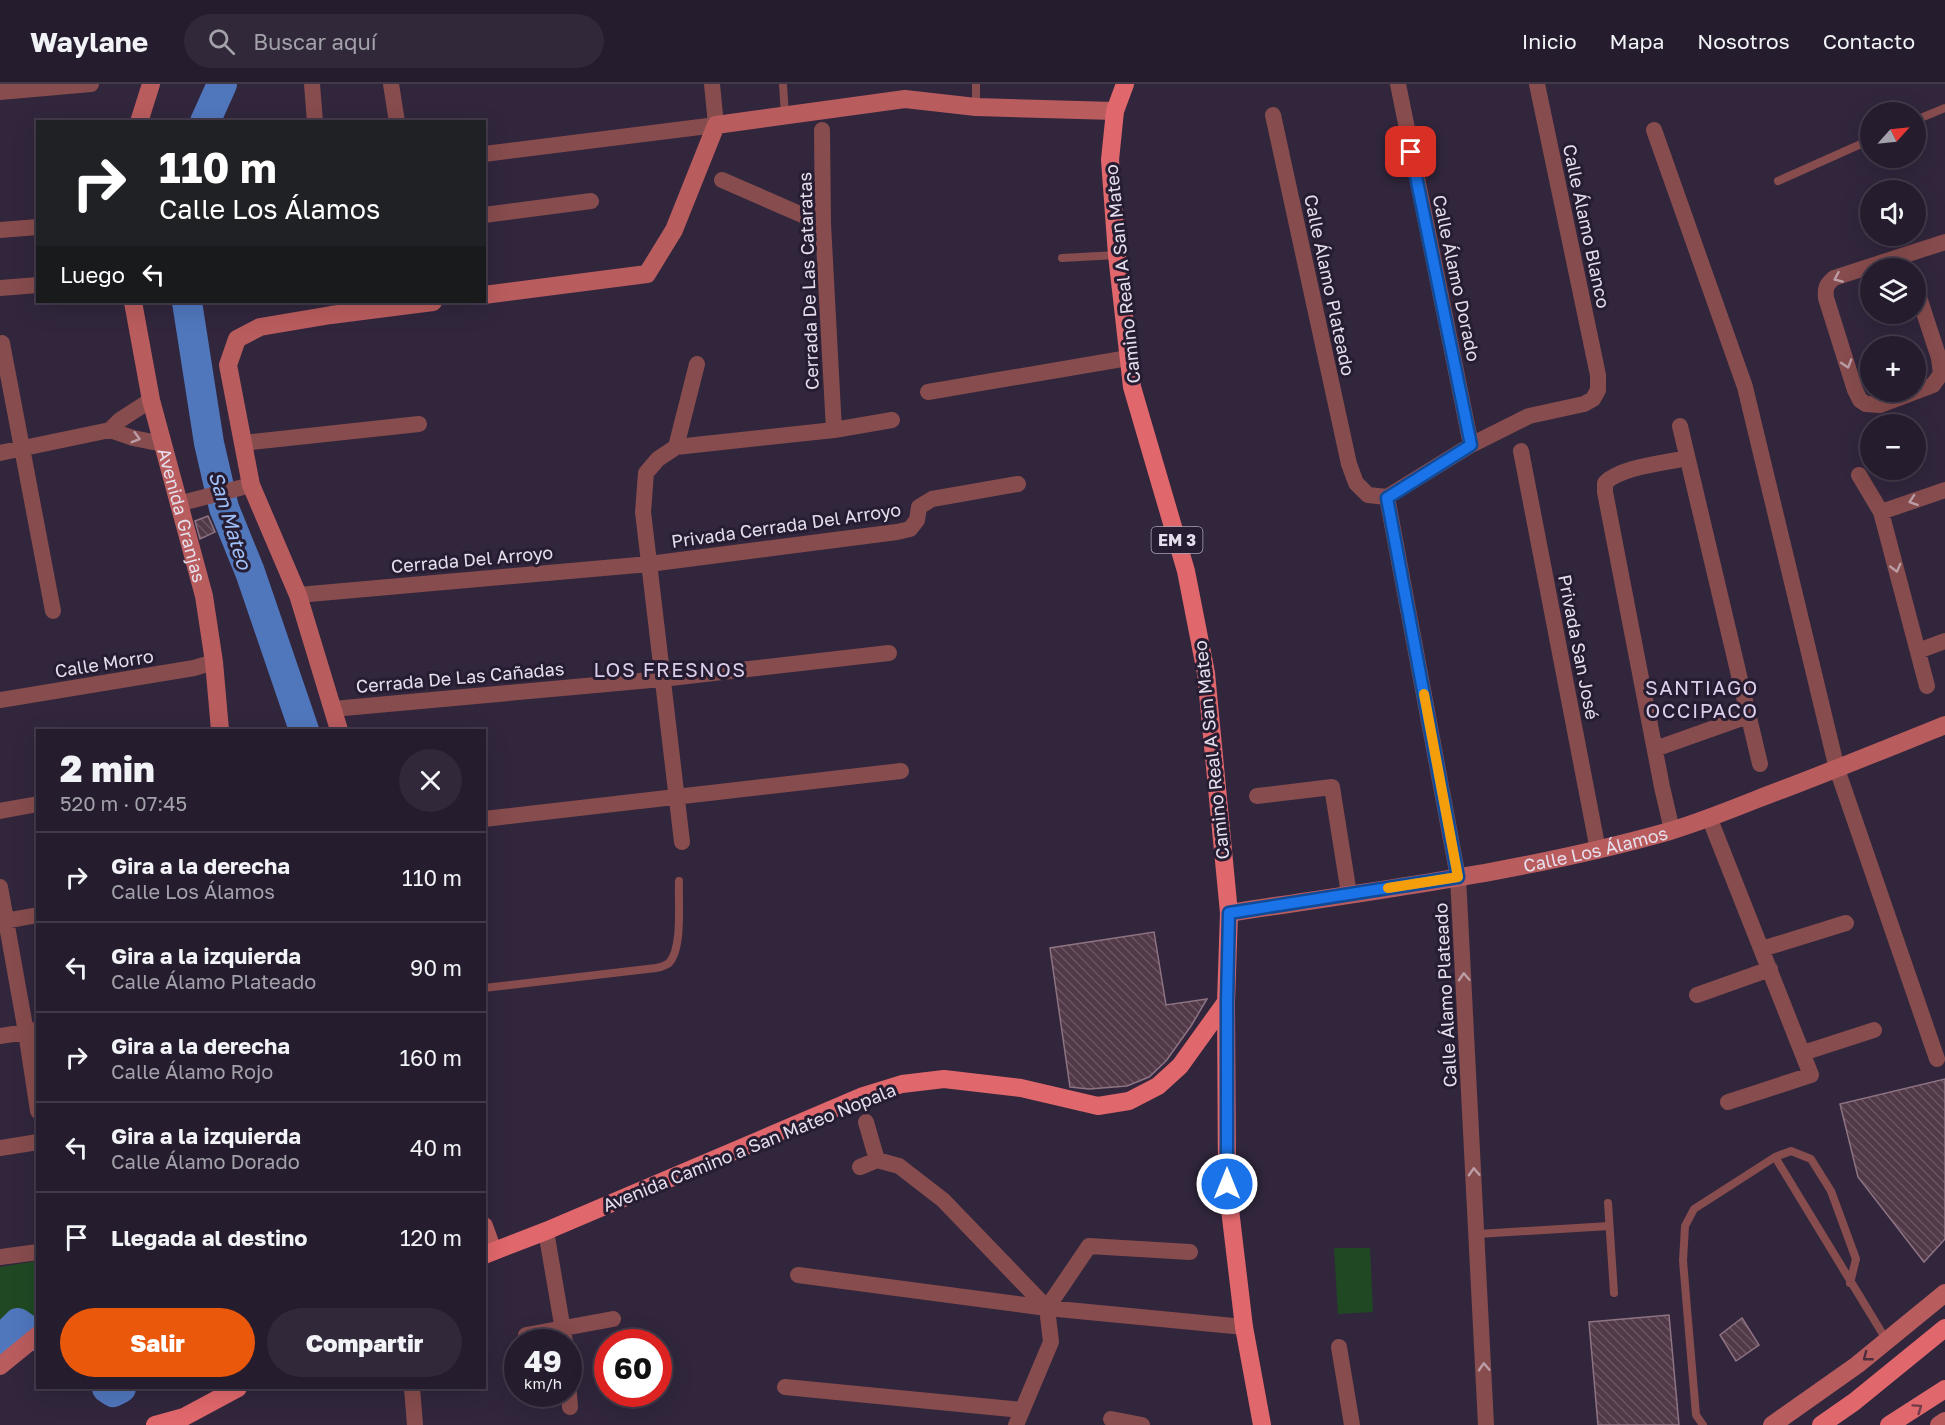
<!DOCTYPE html>
<html lang="es">
<meta charset="utf-8">
<style>
body{margin:0;font-family:"Golos Text",sans-serif;background:#312939;color:#f1f3f6;height:100vh;display:flex;flex-direction:column;font-size:22px;white-space:nowrap}
*{box-sizing:border-box;margin:0}
p{font-size:20px;color:#a3a1aa}
.icon{flex:none;width:33px;height:33px;fill:none;stroke:currentColor;stroke-width:2;stroke-linecap:round;stroke-linejoin:round}
.map{position:relative;flex:1;overflow:hidden}
.sheet{position:absolute;left:36px;top:645px;width:450px;height:660px;display:flex;flex-direction:column;background:#251c2d;border-radius:0px;box-shadow:0 6px 24px #0002,0 0 0 2px #423a49}
.sheet>*{flex:none}
.top-card{position:absolute;left:36px;top:36px;width:450px;height:183px;border-radius:0px;box-shadow:0 6px 24px #0002,0 0 0 2px #423a49;background:#202124;color:#fff;overflow:hidden}
.needle{width:39px;rotate:63deg}
.tools{position:absolute;left:1860px;top:18px;display:grid;gap:12px}
.tools a{display:grid;place-items:center;width:66px;height:66px;border-radius:50%;background:#251c2d;box-shadow:0 6px 24px #0002,0 0 0 2px #423a49;font-size:30px}
.speed{position:absolute;left:504px;top:1245px;display:flex;gap:12px;font-size:30px;font-weight:700;text-align:center}
.speed>*{display:grid;place-content:center;width:78px;height:78px;border-radius:50%;background:#251c2d;box-shadow:0 6px 24px #0002,0 0 0 2px #423a49;line-height:1}
.speed small{font-size:15px;font-weight:400}
.speed .limit{border:9px solid #d22;background:#fff;color:#111}
.pin{position:absolute;display:grid;place-items:center;width:51px;height:51px;color:#fff;margin:-26px;border-radius:12px;box-shadow:0 3px 9px #0006}
.me{position:absolute;width:66px;margin:-33px;rotate:0deg;stroke-linejoin:round;filter:drop-shadow(0 0 4px #0008)}
.turn{display:flex;align-items:center;gap:21px;height:126px;padding:0 24px;font-size:27px}
.turn .icon{width:78px;height:78px;stroke-width:2.5}
.turn b{display:block;font-size:42px;line-height:51px}
.then{display:flex;align-items:center;height:57px;padding:0 24px;background:#0003;gap:12px;font-size:22px}
.round{display:grid;place-items:center;flex:none;width:63px;height:63px;border-radius:32px;background:#312939}
.head{display:flex;align-items:center;justify-content:space-between;height:102px;padding:0 24px}
h1{font-size:36px;font-weight:800;line-height:45px}
.button{display:flex;gap:12px;margin-top:auto;padding:12px 24px}
.button a{flex:1;height:69px;border-radius:36px;background:#ea580c;color:#fff;font-size:24px;font-weight:800;line-height:69px;text-align:center}
.button a+a{background:#312939;color:#f1f3f6}
ul{padding:0;list-style:none}
li{display:flex;align-items:center;gap:18px;height:90px;padding:0 24px;border-top:2px solid #423a49}
li div{flex:1}
li b{display:block;font-size:22px}
li em{font-style:normal}
header{display:flex;align-items:center;gap:36px;box-sizing:border-box;height:84px;padding:0 30px;background:#251c2d;border-bottom:2px solid #423a49}
header strong{font-size:28px}
nav{display:flex;gap:33px;margin-inline-start:auto;font-size:21px}
.search{width:420px;height:54px;background:#312939;display:flex;align-items:center;gap:15px;box-sizing:border-box;padding:0 21px;border-radius:33px;color:#a3a1aa;font-size:22px}
.map>svg:first-child{display:block}
</style>
<header>
<strong>Waylane</strong>
<div class="search"><svg class="icon" aria-label="search" viewBox="0 0 24 24"><circle cx="10" cy="10" r="6"/><path d="M15 15l6 6"/></svg>Buscar aquí</div>
<nav><a>Inicio</a><a>Mapa</a><a>Nosotros</a><a>Contacto</a></nav>
</header>
<div class="map">
<svg width="1945" height="1341" viewBox="0 0 1945 1341">
<defs>
<pattern id="building-back-hatch" width="6" height="6" patternUnits="userSpaceOnUse" patternTransform="scale(1.5)"><rect width="6" height="6" fill="#513948"/><path d="M-1 5l2 2M0 0l6 6M5-1l2 2" fill="none" stroke="#6a5563"/></pattern>
</defs>
<rect width="100%" height="100%" fill="#31263c"/>
<path fill="#204923" d="M1334,1164H1370L1373,1228L1338,1230Z
M37,1177V1231L27,1240L19,1234L0,1250V1183Z"/>
<g fill="none" stroke-linecap="round" stroke-linejoin="round">
<path stroke="#5076bc" stroke-width="30" d="M205,38L222,0
M187,218L209,359L224,424L250,488L304,646
M0,1257L18,1239L38,1253
M107,1304L113,1308L121,1304"/>
</g>
<path fill="url(#building-back-hatch)" stroke="#8e7383" stroke-width="1.5" d="M208,432L215,448L200,455L195,437Z
M1154,848L1166,921L1207,915L1191,942L1166,977L1149,993L1127,1002L1089,1005L1070,1003L1050,864Z
M1945,995V1155L1924,1178L1858,1093L1840,1020Z
M1669,1231L1679,1341H1598L1589,1238Z
M1742,1234L1759,1261L1736,1277L1720,1251Z"/>
<g fill="none" stroke-linecap="round" stroke-linejoin="round">
<path stroke="#874c4d" stroke-width="8" d="M783,0L785,32
M976,0V23
M1916,36L1945,24
M1778,97L1870,56
M1062,174L1117,171
M484,904L656,884C661,883 665,882 669,879C683,864 678,817 679,797
M1775,1073L1887,1257
M1608,1119L1614,1209
M1478,1150L1609,1142
M1703,1341L1696,1331L1683,1177L1685,1142L1694,1125L1775,1073L1791,1067L1811,1075L1831,1107L1856,1175L1850,1199"/>
<path stroke="#874c4d" stroke-width="16" d="M312,0L315,38
M391,0L397,38
M1398,0L1471,361
M0,8L91,0
M1273,31L1349,380L1356,399L1368,411L1387,413L1471,361L1529,332L1584,320L1593,315L1598,306V291L1537,0
M822,46L823,140L834,346
M1654,46L1745,303L1837,685L1937,975
M484,70L716,41L712,0
M722,96L823,140
M484,131L591,117
M0,146L38,143
M0,204L38,201
M1916,204L1939,274L1941,290L1933,301L1880,321L1866,320L1860,316L1855,306L1826,214C1825,204 1826,201 1834,194L1945,158
M2,259L53,527
M928,308L1128,274
M1680,342L1760,680
M110,346L120,336L151,316
M243,359L419,340
M676,363L697,280
M1521,367L1598,766
M0,369L110,346L133,354L163,360
M1859,391L1881,428L1927,602
M1387,413L1458,793L1486,1341
M178,420L251,401
M1881,428L1945,406
M298,511L649,480L897,448L910,445L917,436L919,423L932,415L1018,400
M1918,567L1945,557
M0,616L194,584L214,578
M333,625L662,595L889,569
M1655,665L1748,632
M1257,712L1332,703L1349,810
M0,727L38,720
M1709,733L1811,991L1728,1018
M484,735L901,687
M1672,746L1662,703L1605,408V399C1620,383 1665,379 1687,374
M682,758L643,428L646,389L658,375L676,363L834,346L892,336
M0,803L26,948L38,1027
M0,838L38,831
M1762,865L1846,839
M1697,911L1770,885
M0,952L38,946
M1803,969L1874,946
M866,1038L877,1076L899,1082L943,1116L1047,1224L1051,1258L1016,1341
M0,1064L38,1058
M860,1083L877,1076
M546,1147L565,1258
M0,1173L38,1168
M798,1191L1047,1224L1244,1243
M1047,1224L1089,1162L1190,1168
M526,1251L613,1235
M1339,1263L1352,1341
M568,1299L570,1323
M785,1303L1022,1326
M412,1304L415,1341
M1111,1335L1142,1341"/>
<g stroke="#b95c5e" stroke-width="18">
<path d="M139,38L151,0"/>
<path d="M484,211L647,190L674,146L716,41L905,15L976,23L1115,27"/>
<path id="s1" d="M133,218L151,316L204,512L214,578L220,646"/>
<path d="M339,646L298,511L251,401L228,281L237,255L260,243L331,231L433,218"/>
<path id="s2" d="M1229,829C1376,806 1526,788 1670,747C1700,738 1730,726 1760,714C1822,691 1883,666 1945,641"/>
<path d="M484,1142L493,1167"/>
<path d="M0,1282L38,1251"/>
<path d="M1772,1341L1857,1281L1945,1209"/>
<path d="M1939,1341L1945,1337"/>
</g>
<path stroke="#e0676b" stroke-width="18" d="M1125,0L1115,27L1110,76L1117,171L1132,303L1186,487L1206,589L1229,829L1226,918L1227,1100L1244,1243L1262,1341
M484,1171L546,1147L863,1012L902,1000L944,995L1021,1004L1098,1022L1129,1017L1158,1002L1180,982L1226,918
M155,1341L184,1333L238,1304
M1821,1341L1854,1318L1945,1244
M1889,1341L1945,1305"/>
</g>
<defs><path id="oneway-chevron" d="M-2-3.5L2.5 0L-2 3.5" fill="none" stroke-width="1.6" stroke-linecap="round" stroke-linejoin="round" transform="scale(1.5)"/></defs>
<g stroke="#bb9da5">
<use href="#oneway-chevron" transform="translate(1838 194) rotate(156)"/>
<use href="#oneway-chevron" transform="translate(1847 280) rotate(73)"/>
<use href="#oneway-chevron" transform="translate(136 354) rotate(16)"/>
<use href="#oneway-chevron" transform="translate(1913 417) rotate(161)"/>
<use href="#oneway-chevron" transform="translate(1896 484) rotate(75)"/>
<use href="#oneway-chevron" transform="translate(1464 893) rotate(-93)"/>
<use href="#oneway-chevron" transform="translate(1474 1088) rotate(-93)"/>
<use href="#oneway-chevron" transform="translate(1484 1283) rotate(-93)"/>
</g>
<use stroke="#4c2d3d" href="#oneway-chevron" transform="translate(1867 1273) rotate(142)"/>
<use stroke="#713b49" href="#oneway-chevron" transform="translate(1918 1324) rotate(-35)"/>
<g fill="none" stroke-linecap="round" stroke-linejoin="round">
<g stroke="#114b97" stroke-width="15">
<path id="route" d="M1227,1100V918L1229,829L1458,793L1387,414L1471,361L1411,68"/>
</g>
<use href="#route" stroke="#1a73e8" stroke-width="10"/>
<path stroke="#f59e0b" stroke-width="10" d="M1388,804L1458,793L1424,610"/>
</g>
<g text-anchor="middle" dominant-baseline="central" stroke-width="6" stroke-linejoin="round" paint-order="stroke">
<rect fill="#271d32" stroke="#aca5b5" stroke-width="1.5" x="1151.5" y="443" width="51" height="26" rx="4.5"/>
<g font-size="16" font-weight="bold" fill="#e5dfed">
<text x="1177" y="456">EM 3</text>
</g>
<g font-size="18" fill="#e5dfed" stroke="#271d32">
<text transform="translate(1587 142) rotate(78)">Calle Álamo Blanco</text>
<text transform="translate(1122 190) rotate(-96)">Camino Real A San Mateo</text>
<text transform="translate(1457 194) rotate(78)">Calle Álamo Dorado</text>
<text transform="translate(808 197) rotate(-92)">Cerrada De Las Cataratas</text>
<text transform="translate(1330 201) rotate(78)">Calle Álamo Plateado</text>
<text stroke="none"><textPath href="#s1" startOffset="219">Avenida Granjas</textPath></text>
<text transform="translate(786 441) rotate(-8)">Privada Cerrada Del Arroyo</text>
<text transform="translate(472 475) rotate(-5)">Cerrada Del Arroyo</text>
<text transform="translate(1579 563) rotate(79)">Privada San José</text>
<text transform="translate(104 579) rotate(-9)">Calle Morro</text>
<text transform="translate(460 593) rotate(-5)">Cerrada De Las Cañadas</text>
<text transform="translate(1211 666) rotate(-96)">Camino Real A San Mateo</text>
<text stroke="none"><textPath href="#s2" startOffset="372">Calle Los Álamos</textPath></text>
<text transform="translate(1445 911) rotate(-93)">Calle Álamo Plateado</text>
<text transform="translate(749 1063) rotate(-22)">Avenida Camino a San Mateo Nopala</text>
</g>
<g font-size="20" font-style="italic" fill="#a0c0f9" stroke="#271d32">
<text transform="translate(231 436) rotate(73)">San Mateo</text>
</g>
<g font-size="20" letter-spacing="1.5" fill="#dcceeb" stroke="#271d32">
<text x="670" y="585">LOS FRESNOS</text>
<text x="1702" y="603">SANTIAGO<tspan x="1702" dy="23">OCCIPACO</tspan></text>
</g>
</g>
</svg>
<div class="tools">
<a><svg class="needle" viewBox="-14 -14 28 28"><path d="M0-13l5 13h-10z" fill="#e53935"/><path d="M0 13l5-13h-10z" fill="#a3a1aa"/></svg></a>
<a><svg class="icon" aria-label="sound" viewBox="0 0 24 24"><path d="M4 9h4l5-4v14l-5-4H4zM17 9q2 3 0 6"/></svg></a>
<a><svg class="icon" aria-label="layers" viewBox="0 0 24 24"><path d="M12 4l9 5-9 5-9-5zM3 14l9 5 9-5"/></svg></a>
<a>+</a>
<a>−</a>
</div>
<div class="speed"><div>49<small>km/h</small></div><div class="limit">60</div></div>
<div class="pin" style="left:1411px;top:68px;background:#d93025"><svg class="icon" aria-label="arrive" viewBox="0 0 24 24"><path d="M6 21V4h12l-3 4 3 4H6"/></svg></div>
<svg class="me" style="left:1227px;top:1100px" viewBox="-20 -20 40 40"><circle r="17" fill="#1a73e8" stroke="#fff" stroke-width="3"/><path d="M0-11L8 9 0 5-8 9z" fill="#fff"/></svg>
<div class="top-card">
<div class="turn"><svg class="icon" aria-label="right" viewBox="0 0 24 24"><path d="M7 20v-9h11M14 6l5 5-5 5"/></svg><div><b>110 m</b>Calle Los Álamos</div></div>
<div class="then">Luego<svg class="icon" aria-label="left" viewBox="0 0 24 24"><path d="M17 20v-9H6M10 6l-5 5 5 5"/></svg></div>
</div>
<section class="sheet">
<div class="head"><div><h1>2 min</h1><p>520 m · 07:45</p></div><a class="round"><svg class="icon" aria-label="close" viewBox="0 0 24 24"><path d="M6 6l12 12M18 6L6 18"/></svg></a></div>
<ul>
<li><svg class="icon" aria-label="right" viewBox="0 0 24 24"><path d="M7 20v-9h11M14 6l5 5-5 5"/></svg><div><b>Gira a la derecha</b><p>Calle Los Álamos</p></div><em>110 m</em></li>
<li><svg class="icon" aria-label="left" viewBox="0 0 24 24"><path d="M17 20v-9H6M10 6l-5 5 5 5"/></svg><div><b>Gira a la izquierda</b><p>Calle Álamo Plateado</p></div><em>90 m</em></li>
<li><svg class="icon" aria-label="right" viewBox="0 0 24 24"><path d="M7 20v-9h11M14 6l5 5-5 5"/></svg><div><b>Gira a la derecha</b><p>Calle Álamo Rojo</p></div><em>160 m</em></li>
<li><svg class="icon" aria-label="left" viewBox="0 0 24 24"><path d="M17 20v-9H6M10 6l-5 5 5 5"/></svg><div><b>Gira a la izquierda</b><p>Calle Álamo Dorado</p></div><em>40 m</em></li>
<li><svg class="icon" aria-label="arrive" viewBox="0 0 24 24"><path d="M6 21V4h12l-3 4 3 4H6"/></svg><div><b>Llegada al destino</b></div><em>120 m</em></li>
</ul>
<div class="button"><a>Salir</a><a>Compartir</a></div>
</section>
</div>
